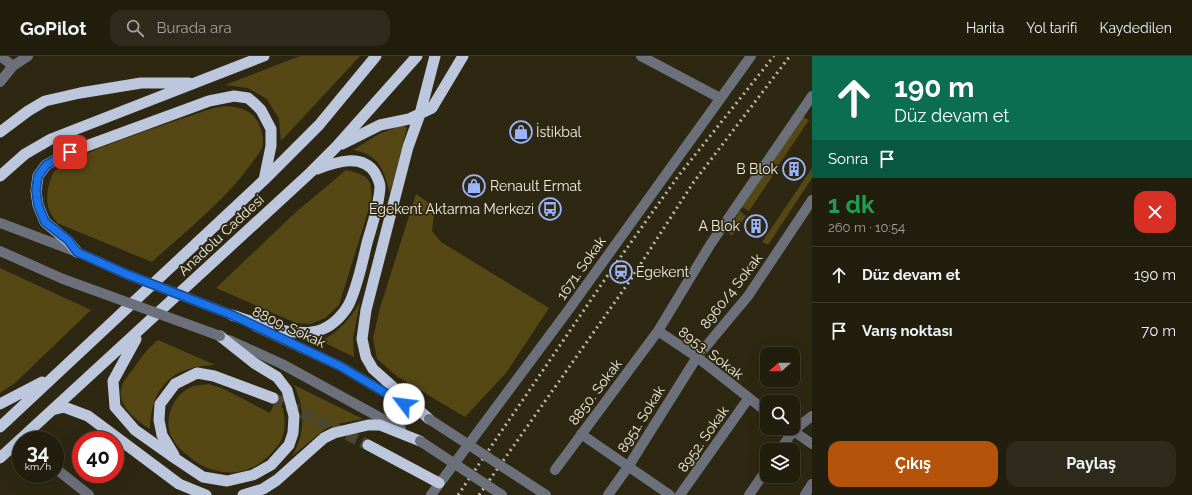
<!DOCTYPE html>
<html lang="tr">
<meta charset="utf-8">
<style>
body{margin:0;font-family:Raleway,sans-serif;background:#2e2b1c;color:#f1f3f6;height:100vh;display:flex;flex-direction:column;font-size:15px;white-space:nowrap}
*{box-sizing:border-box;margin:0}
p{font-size:13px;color:#a2a29e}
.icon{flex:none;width:22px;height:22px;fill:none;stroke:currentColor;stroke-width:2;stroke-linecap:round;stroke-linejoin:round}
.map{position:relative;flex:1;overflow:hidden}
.drawer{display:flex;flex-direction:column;background:#221e0e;width:380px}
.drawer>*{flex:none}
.hud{background:#0b6e4f;color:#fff;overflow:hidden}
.needle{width:26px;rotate:249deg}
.fabs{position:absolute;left:760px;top:291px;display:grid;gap:8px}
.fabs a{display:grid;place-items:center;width:40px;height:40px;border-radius:8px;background:#221e0e;box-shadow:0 4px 16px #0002,0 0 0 1px #3f3c2e;font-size:20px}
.speed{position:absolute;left:12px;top:375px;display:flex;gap:8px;font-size:20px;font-weight:700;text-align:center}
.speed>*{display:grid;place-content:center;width:52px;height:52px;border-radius:50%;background:#221e0e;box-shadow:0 4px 16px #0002,0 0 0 1px #3f3c2e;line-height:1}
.speed small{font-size:10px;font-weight:400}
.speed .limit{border:6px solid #d22;background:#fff;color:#111}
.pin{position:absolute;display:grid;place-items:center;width:34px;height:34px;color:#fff;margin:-17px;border-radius:8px;box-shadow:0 2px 6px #0006}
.me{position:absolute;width:44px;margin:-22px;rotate:300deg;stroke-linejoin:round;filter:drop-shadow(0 0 3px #0008)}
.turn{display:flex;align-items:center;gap:14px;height:84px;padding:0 16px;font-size:18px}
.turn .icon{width:52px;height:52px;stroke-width:2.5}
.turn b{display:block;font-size:28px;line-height:34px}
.then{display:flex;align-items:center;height:38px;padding:0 16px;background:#0003;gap:8px;font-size:15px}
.round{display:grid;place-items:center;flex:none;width:42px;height:42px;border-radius:12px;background:#2e2b1c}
.summary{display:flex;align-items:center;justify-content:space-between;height:68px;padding:0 16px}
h1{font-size:24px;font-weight:700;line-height:30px;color:#1e9e55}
.primary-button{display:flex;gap:8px;margin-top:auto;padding:8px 16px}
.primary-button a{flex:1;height:46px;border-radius:12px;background:#b45309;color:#fff;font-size:16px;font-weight:700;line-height:46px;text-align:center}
.primary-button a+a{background:#2e2b1c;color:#f1f3f6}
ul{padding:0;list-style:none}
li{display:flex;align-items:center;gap:12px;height:56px;padding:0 16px;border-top:1px solid #3f3c2e}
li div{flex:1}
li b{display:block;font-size:15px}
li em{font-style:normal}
header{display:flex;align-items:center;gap:24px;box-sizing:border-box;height:56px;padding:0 20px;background:#221e0e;border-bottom:1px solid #3f3c2e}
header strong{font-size:19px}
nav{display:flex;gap:22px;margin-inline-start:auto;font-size:14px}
.search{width:280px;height:36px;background:#2e2b1c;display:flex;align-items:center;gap:10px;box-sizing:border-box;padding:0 14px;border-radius:12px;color:#a2a29e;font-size:15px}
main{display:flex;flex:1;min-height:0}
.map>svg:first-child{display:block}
</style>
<header>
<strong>GoPilot</strong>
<div class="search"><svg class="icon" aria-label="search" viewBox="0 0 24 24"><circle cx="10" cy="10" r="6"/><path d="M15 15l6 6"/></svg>Burada ara</div>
<nav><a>Harita</a><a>Yol tarifi</a><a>Kaydedilen</a></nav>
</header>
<main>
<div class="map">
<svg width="812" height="439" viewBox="0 0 812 439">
<rect width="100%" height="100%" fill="#2e2813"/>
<path fill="#554815" d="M300,0H360L281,85L279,63L267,43L248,32L225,29Z
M226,50C238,51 253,54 259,68C262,75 264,83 262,92C260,96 256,101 254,104C228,142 185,176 152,206L57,167C55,163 51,159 49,154C45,143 48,126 54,116C65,100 188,61 213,52Z
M803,61L809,64L778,110L773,106Z
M403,69L407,72L390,137C383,113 380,99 353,94L379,78Z
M770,110L776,115L749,155L742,151Z
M812,112V122L768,189L762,186Z
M346,114C369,119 373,124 371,146L339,249L325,262L310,268L296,267L216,232L296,156Z
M416,138L435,151L432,175L441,186L549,252L506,317L465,361L398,321L377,303L373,282L380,252Z
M740,155L746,160L732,180L727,175Z
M0,212L91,254L15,327L0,337Z
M360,246L353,282L354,301L321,285C339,276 350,263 360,246Z
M158,284L215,309C173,310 151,330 150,373C137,365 115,349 122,330C124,324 130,317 134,312C141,301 148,292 158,284Z
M209,328L224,333L270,357L274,348L283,352C287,376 284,387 265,403C241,424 209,419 186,398C180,394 174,386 171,380C163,361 175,336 194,330C199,329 204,329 209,328Z
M294,329L363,363L337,368L325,373L292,400C306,377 305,352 294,329Z"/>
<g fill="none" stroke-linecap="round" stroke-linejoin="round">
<path stroke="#4b4632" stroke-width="11" stroke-dasharray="11 5.5" stroke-linecap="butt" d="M273,342L368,389"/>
<path stroke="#6c707a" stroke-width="10" d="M0,0L13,10
M641,0L720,42
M0,26L13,10L28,0
M658,275L697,301L767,356
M789,372L812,388
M581,378L670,439
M780,394L793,375L812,360
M55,412L89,439
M555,414L658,275L710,189L812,40
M431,439L567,256L751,0
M608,439L628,411L697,301L748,240L812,144
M680,439L748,343
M749,439L767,413
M805,439L812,428"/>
<path stroke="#6c707a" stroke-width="10" d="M0,167L77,196
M0,195L63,223
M256,271L340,310L416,355
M229,284L282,308L401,373"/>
<path stroke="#bcc6dc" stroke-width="11" d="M0,76L28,55L45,45L80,37L141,27H189
M342,88L380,69L409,63L432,52L463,0
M0,120L25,98L51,83L264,0
M77,196L68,185L45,166L38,149L36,135L38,120L46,109L70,96L209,45L234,40L248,42L254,47L261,54L271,73V90L264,124
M232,259C257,267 297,284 323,273C333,269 344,258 349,248C358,229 362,207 367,187C372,169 379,150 380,131C380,126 377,121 375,117C362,97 336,106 317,113
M136,283L113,325L115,351L135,374L176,403L203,421L227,425L253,419L271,409L289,389L293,377L294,360L287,334L277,321L254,307L220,280
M0,348L42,326
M52,354L64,351L88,360L179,428L206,439
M429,363L373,313L366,301L362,283L366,254L408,91L420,58L435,0
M0,371L264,124L319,69L376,0
M368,389L439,427
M174,399L162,379L159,364L160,348L175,328L197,317L214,320L273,342
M0,402L311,116L336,91L417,0
M243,439L263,433L277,424L324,382L334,377L368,369H380L420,385"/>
<path stroke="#bdb9aa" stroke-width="3" stroke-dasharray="2 4" stroke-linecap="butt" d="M458,439L612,213L679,119L774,0
M479,439L629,226L693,127L790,0"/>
<path stroke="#6c707a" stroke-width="10" d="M77,196L126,218L232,259
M63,223L220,280
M429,363L546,439
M420,385L502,439"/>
</g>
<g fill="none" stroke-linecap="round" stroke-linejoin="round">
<g stroke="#114b97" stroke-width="10">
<path id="route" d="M70,96L46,109L38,120L36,134L38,149L45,166L68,184L77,196L126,218L232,259L340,310L404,348"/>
</g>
<use href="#route" stroke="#1a73e8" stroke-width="7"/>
</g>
<defs>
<g id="shop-ring" transform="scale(1.15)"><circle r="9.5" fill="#2e2813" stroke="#9bb5fd" stroke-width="1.5"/><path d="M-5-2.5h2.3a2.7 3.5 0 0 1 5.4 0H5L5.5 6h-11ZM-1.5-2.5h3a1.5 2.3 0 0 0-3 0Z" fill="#9bb5fd"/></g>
<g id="building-ring" transform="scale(1.15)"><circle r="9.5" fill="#2e2813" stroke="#9bb5fd" stroke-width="1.5"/><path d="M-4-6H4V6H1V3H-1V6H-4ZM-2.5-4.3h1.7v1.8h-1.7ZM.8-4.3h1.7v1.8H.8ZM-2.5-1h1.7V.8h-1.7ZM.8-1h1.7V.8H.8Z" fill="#9bb5fd"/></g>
<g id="bus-ring" transform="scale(1.15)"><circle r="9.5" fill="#2e2813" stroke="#9bb5fd" stroke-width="1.5"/><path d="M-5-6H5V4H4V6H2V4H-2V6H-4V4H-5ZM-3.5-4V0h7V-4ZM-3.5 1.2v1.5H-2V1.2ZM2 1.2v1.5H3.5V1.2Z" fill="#9bb5fd"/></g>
<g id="station-ring" transform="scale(1.15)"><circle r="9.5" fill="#2e2813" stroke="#9bb5fd" stroke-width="1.5"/><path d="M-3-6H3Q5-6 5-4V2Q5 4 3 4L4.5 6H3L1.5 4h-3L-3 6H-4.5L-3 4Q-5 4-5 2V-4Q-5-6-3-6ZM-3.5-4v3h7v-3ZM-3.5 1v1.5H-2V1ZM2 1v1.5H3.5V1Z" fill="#9bb5fd"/></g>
</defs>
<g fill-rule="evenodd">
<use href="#shop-ring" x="521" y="76"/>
<use href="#building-ring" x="794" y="113"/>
<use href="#shop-ring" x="474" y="130"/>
<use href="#bus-ring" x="550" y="153"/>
<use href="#building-ring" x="756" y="170"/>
<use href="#station-ring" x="621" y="216"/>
</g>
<g text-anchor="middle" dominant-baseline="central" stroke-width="3.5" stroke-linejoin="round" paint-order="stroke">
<g font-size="14" fill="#f2efe2" stroke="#2e2813" text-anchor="start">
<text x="536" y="76">İstikbal</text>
<text x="778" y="113" text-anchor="end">B Blok</text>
<text x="490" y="130">Renault Ermat</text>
<text x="534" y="153" text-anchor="end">Egekent Aktarma Merkezi</text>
<text x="740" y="170" text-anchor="end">A Blok</text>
<text x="636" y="216">Egekent</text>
</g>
<g font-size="14" fill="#f2efe2" stroke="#2e2813">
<text transform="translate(221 179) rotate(-43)">Anadolu Caddesi</text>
<text transform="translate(581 212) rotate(-55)">1671. Sokak</text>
<text transform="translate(731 235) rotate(-52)">8960/4 Sokak</text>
<text transform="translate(289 271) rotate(25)">8809. Sokak</text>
<text transform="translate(711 297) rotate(37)">8953. Sokak</text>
<text transform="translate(595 336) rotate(-53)">8850. Sokak</text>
<text transform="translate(641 363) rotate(-58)">8951. Sokak</text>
<text transform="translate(703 383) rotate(-55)">8952. Sokak</text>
</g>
</g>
</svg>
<div class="fabs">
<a><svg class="needle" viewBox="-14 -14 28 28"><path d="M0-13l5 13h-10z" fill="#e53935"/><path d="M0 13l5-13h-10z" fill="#a2a29e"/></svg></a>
<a><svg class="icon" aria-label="search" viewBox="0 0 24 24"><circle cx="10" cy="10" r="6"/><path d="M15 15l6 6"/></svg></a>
<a><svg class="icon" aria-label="layers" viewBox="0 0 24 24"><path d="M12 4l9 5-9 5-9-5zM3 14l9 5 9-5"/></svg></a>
</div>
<div class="speed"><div>34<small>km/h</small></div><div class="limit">40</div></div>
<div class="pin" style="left:70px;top:96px;background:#d93025"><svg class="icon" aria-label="arrive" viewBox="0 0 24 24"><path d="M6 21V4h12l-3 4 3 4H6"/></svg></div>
<svg class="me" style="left:404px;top:348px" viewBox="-20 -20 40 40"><circle r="19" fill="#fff"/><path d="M0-13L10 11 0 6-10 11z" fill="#1a73e8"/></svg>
</div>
<section class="drawer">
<div class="hud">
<div class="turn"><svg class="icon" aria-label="ahead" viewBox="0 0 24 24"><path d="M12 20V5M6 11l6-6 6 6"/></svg><div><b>190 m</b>Düz devam et</div></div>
<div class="then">Sonra<svg class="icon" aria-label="arrive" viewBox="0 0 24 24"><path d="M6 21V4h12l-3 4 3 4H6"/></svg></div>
</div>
<div class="summary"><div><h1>1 dk</h1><p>260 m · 10:54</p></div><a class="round" style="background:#d93025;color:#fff"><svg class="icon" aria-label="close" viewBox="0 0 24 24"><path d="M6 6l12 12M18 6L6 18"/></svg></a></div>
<ul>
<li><svg class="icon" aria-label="ahead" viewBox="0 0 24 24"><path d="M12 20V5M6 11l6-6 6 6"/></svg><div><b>Düz devam et</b></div><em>190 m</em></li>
<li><svg class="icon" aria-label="arrive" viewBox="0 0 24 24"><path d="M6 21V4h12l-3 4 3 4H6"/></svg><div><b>Varış noktası</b></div><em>70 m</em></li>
</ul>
<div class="primary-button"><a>Çıkış</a><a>Paylaş</a></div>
</section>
</main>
